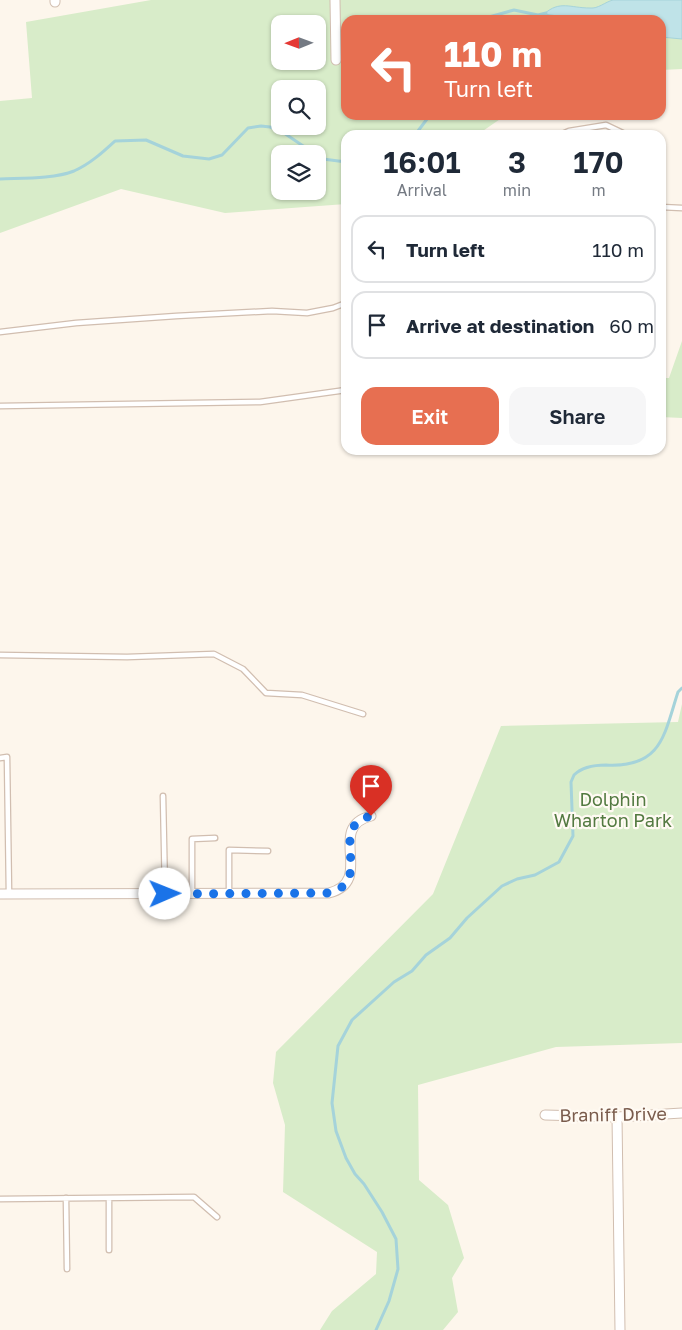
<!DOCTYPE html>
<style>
body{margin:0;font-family:"Golos Text",sans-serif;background:#f6f6f7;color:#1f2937;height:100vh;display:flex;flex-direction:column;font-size:19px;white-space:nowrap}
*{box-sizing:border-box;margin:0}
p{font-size:16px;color:#747a83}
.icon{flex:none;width:28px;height:28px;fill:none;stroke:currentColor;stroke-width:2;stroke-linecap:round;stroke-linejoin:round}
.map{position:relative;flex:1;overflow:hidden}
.side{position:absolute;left:341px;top:130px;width:325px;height:325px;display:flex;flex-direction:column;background:#fff;border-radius:15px;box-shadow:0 1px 4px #0004}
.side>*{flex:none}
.hud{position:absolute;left:341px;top:15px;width:325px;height:105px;border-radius:15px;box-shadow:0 1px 4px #0004;background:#e76f51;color:#fff;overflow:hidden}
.needle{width:32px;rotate:269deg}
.tools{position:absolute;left:271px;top:15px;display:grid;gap:10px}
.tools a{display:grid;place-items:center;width:55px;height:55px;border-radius:10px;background:#fff;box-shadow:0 1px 4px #0004;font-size:25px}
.pin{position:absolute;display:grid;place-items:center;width:42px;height:42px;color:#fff;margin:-51px -21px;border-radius:50% 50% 50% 0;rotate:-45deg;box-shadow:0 0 5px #0007}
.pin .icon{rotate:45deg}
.me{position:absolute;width:55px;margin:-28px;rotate:89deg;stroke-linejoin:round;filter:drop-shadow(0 0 4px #0008)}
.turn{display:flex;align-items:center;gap:18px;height:105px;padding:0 20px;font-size:22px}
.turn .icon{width:65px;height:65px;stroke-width:2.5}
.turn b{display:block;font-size:35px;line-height:42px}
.eta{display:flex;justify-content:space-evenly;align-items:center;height:85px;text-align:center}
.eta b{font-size:30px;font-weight:600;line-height:35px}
.primary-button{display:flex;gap:10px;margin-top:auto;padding:10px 20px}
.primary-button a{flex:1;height:58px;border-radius:15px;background:#e76f51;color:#fff;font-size:20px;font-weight:600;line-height:58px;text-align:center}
.primary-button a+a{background:#f6f6f7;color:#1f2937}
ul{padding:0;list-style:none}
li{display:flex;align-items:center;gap:15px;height:68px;margin:0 10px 8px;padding:0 10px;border:2px solid #e0e1e3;border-radius:15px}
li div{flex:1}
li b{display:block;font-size:19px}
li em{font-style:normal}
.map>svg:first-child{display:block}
</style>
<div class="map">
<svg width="682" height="1330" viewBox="0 0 682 1330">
<rect width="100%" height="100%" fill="#fdf6ec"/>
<path fill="#d8ecc9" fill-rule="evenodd" d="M151,0H682V69L661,70V20H346V115H506L477,135H346V204L225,213L121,189L0,233V101L32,98L26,22ZM280,24H318V61H280ZM280,89H318V126H280ZM280,154H318V191H280Z
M682,341V418L661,417V378H669Z
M682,704V1043L556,1047L418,1085L419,1180L448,1205L464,1258L452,1278L458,1312L443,1330H320L332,1311L376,1274L377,1252L283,1192L285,1125L273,1083L276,1052L433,894L501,726L678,722Z"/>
<path fill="#bfe3e8" stroke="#a5d3da" d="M613,0H682V39L661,37V20H585L544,14C560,0 570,8 590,8C598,9 605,2 613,0Z"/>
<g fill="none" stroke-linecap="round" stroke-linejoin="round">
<path stroke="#a5d3da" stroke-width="3" d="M487,20L489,17L514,10L538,15L546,13
M415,135L430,115
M318,156L323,159L346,162
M0,179C22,178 54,179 74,171C90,164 103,152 115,141L146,140L183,156L209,159L222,155L248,128L261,126L270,127L281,131L315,154
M376,1330L389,1301L398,1269L396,1239L382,1212L364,1184L355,1174L346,1158L336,1131L332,1103L338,1046L352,1020L394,982L412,971L426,955L450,938L467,918L502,886L517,879L535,875L559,862L573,836L571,782L574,775C582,767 596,765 606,765C662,768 664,735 678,692L682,688"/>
<g stroke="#d1beb0" stroke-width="7">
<path id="lane" d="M560,135L569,131L606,125L627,135
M661,207L682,208
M0,332L76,323L176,316L272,311L307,313L333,308L346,303
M0,406L260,402L346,390
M0,655L127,657L214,654L243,669L266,693L302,695L363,714
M0,758L7,757L9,894
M163,796L165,893
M192,893V839L215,838
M229,893V850L268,851
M66,1198L67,1269
M109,1198V1250
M0,1199L194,1197L217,1217"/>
</g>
<g stroke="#d1beb0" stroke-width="11">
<path id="street" d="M55,0V2
M335,0L336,60
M0,894L329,893C376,881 325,827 371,816
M545,1115L617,1117L682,1113
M617,1117L620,1330"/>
</g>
<use href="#lane" stroke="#fff" stroke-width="4.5"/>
<use href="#street" stroke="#fff" stroke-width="9"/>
</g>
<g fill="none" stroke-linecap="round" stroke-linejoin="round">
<path stroke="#1a73e8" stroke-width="9" stroke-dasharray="0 16.2" d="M165,894L329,893C376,881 325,827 371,816"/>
</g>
<g text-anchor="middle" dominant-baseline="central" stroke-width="4.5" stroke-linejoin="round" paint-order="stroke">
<g font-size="18" fill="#537a41" stroke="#fffaf3">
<text x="613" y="799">Dolphin<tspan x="613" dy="21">Wharton Park</tspan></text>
</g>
<g font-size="18" fill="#7a5c4d" stroke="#fffaf3">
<text transform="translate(613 1114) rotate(-1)">Braniff Drive</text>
</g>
</g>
</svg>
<div class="tools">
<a><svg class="needle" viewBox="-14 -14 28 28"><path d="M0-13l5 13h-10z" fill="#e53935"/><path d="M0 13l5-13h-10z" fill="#747a83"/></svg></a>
<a><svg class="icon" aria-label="search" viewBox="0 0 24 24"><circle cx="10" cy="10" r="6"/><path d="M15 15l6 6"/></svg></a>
<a><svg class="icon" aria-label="layers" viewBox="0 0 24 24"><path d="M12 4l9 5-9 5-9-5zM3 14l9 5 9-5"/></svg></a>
</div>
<div class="pin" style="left:371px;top:816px;background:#d93025"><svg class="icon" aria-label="arrive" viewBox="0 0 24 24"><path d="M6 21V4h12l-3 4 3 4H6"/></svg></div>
<svg class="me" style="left:165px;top:894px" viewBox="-20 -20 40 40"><circle r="19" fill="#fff"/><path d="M0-13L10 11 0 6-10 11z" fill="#1a73e8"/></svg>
<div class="hud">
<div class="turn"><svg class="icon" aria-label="left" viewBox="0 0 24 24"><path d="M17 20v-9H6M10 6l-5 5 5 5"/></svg><div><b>110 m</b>Turn left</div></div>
</div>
<section class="side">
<div class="eta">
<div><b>16:01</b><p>Arrival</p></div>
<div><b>3</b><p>min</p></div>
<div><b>170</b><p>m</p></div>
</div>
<ul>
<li><svg class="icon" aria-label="left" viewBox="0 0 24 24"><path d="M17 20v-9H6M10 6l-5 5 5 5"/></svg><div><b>Turn left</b></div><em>110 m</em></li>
<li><svg class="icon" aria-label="arrive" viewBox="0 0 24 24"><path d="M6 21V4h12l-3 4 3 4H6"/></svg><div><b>Arrive at destination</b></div><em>60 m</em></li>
</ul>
<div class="primary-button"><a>Exit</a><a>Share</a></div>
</section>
</div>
